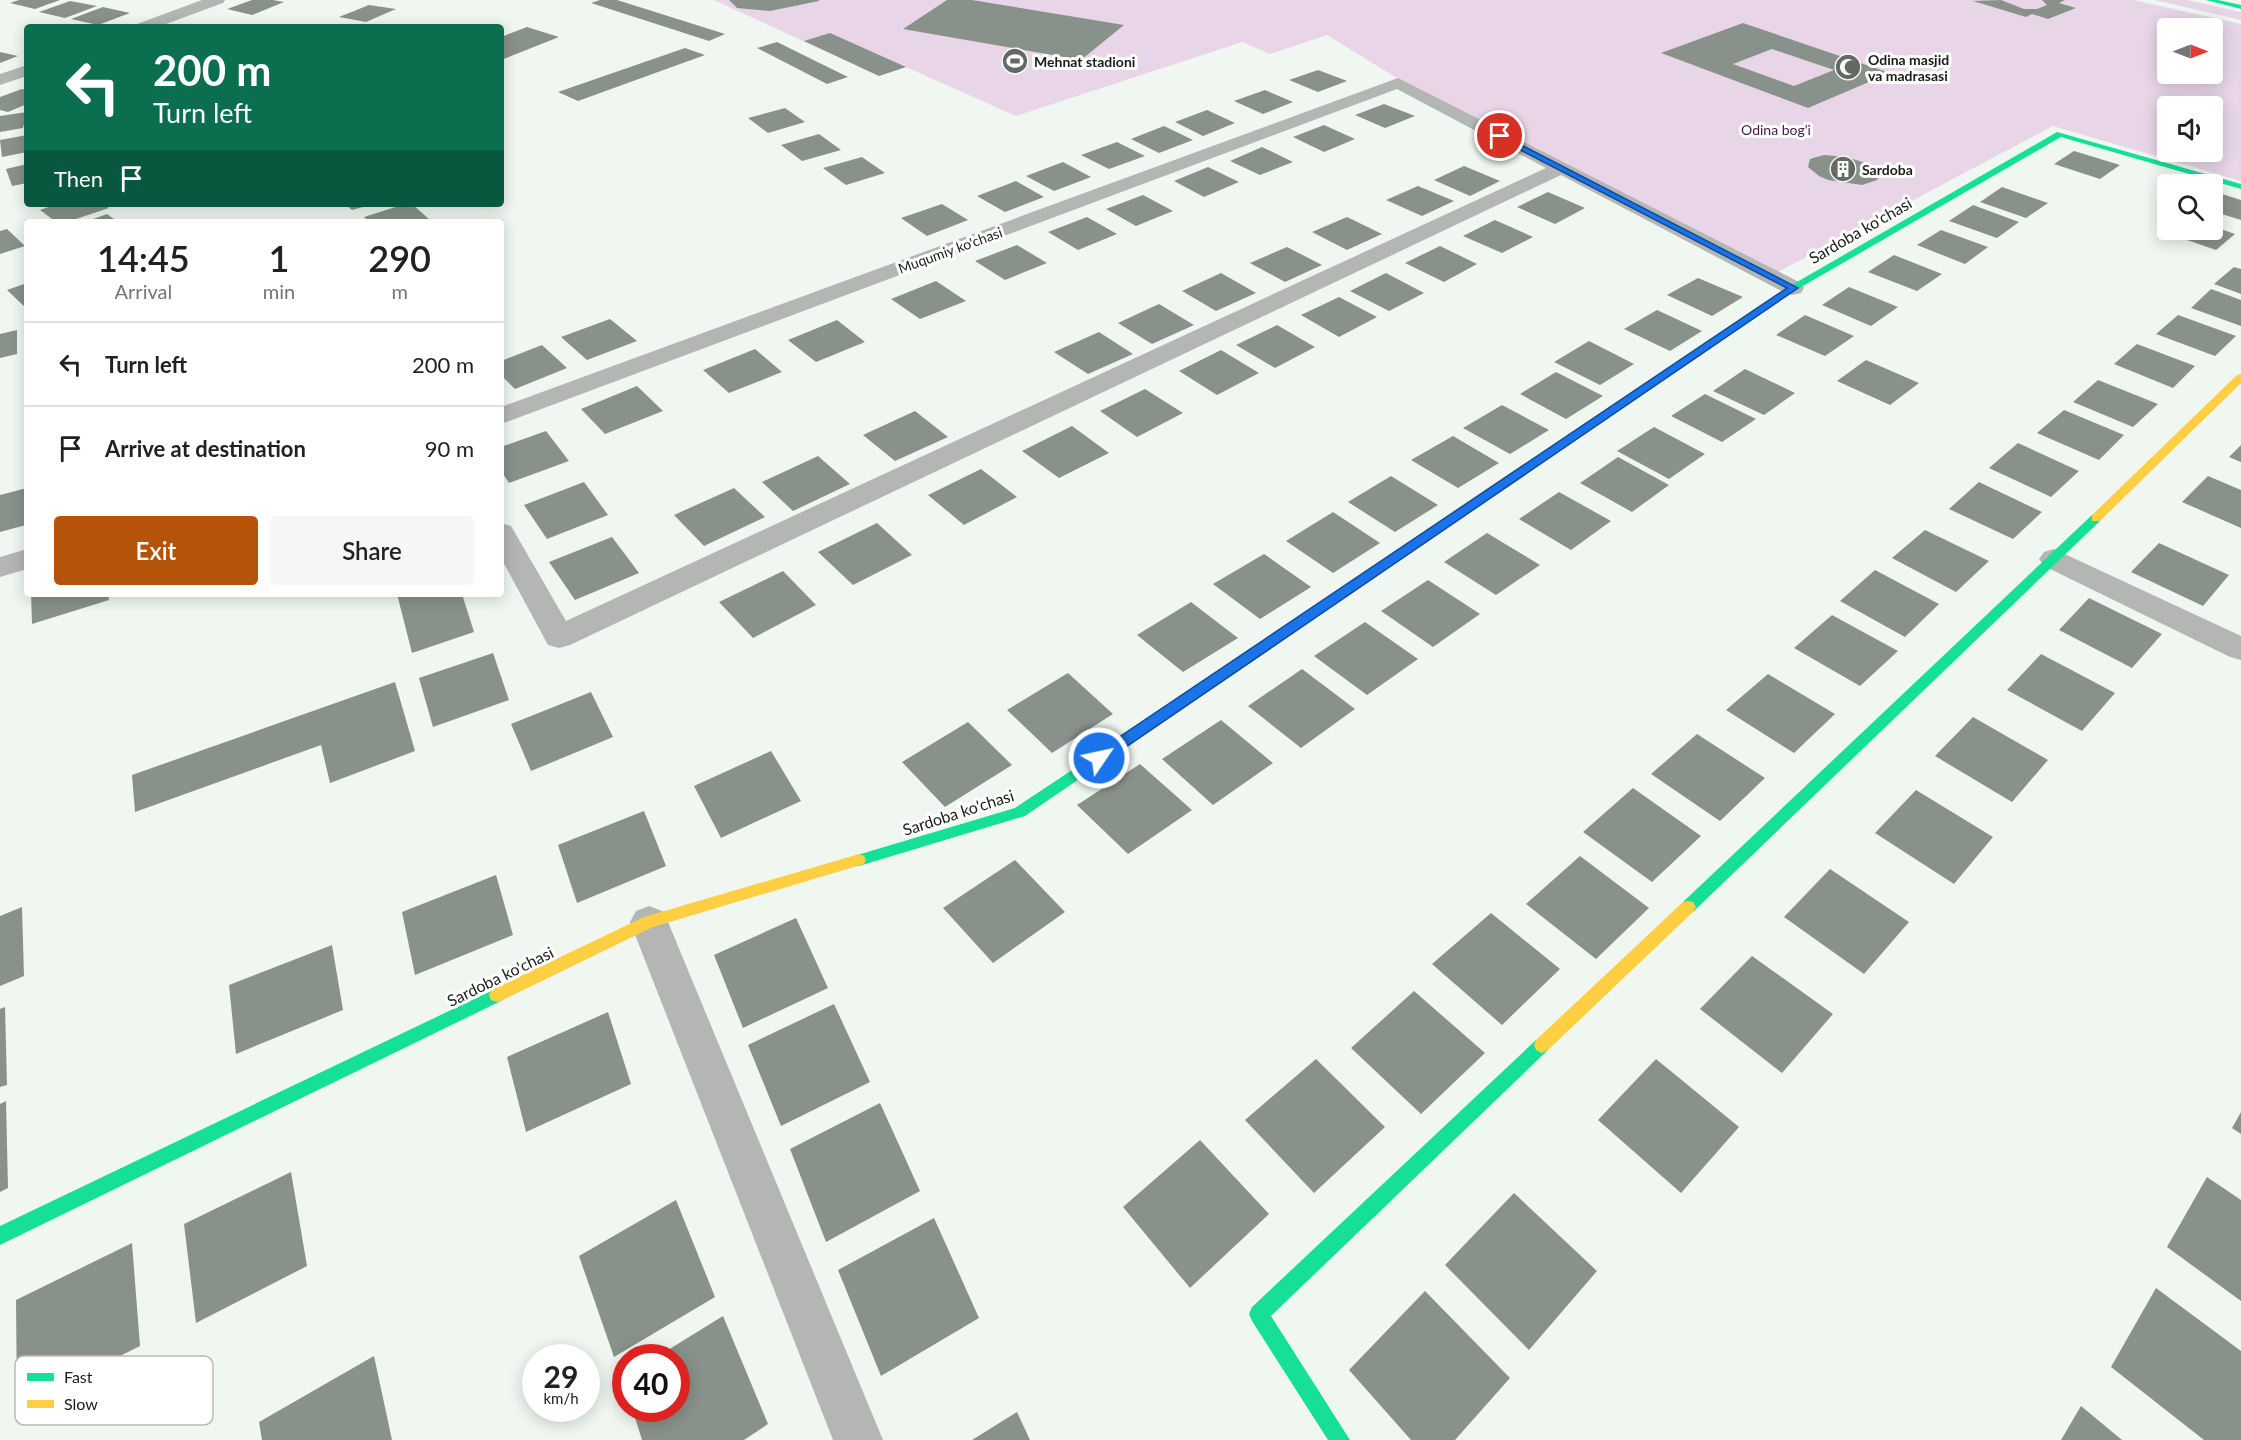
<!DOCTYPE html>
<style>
body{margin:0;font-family:Lato,sans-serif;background:#f6f6f6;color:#202124;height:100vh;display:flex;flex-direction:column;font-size:22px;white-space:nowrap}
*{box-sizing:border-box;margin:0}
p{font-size:20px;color:#757577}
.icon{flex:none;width:33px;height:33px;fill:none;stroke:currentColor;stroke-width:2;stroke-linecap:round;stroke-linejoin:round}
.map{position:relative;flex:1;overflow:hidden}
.side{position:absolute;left:24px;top:219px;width:480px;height:378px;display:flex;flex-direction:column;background:#fff;border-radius:6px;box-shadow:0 3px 15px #0003}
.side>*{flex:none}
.banner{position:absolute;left:24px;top:24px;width:480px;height:183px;border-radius:6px;box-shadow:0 3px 15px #0003;background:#0b6e4f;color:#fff;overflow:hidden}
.needle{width:39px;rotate:90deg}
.buttons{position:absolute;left:2157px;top:18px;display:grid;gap:12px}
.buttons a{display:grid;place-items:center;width:66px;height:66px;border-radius:6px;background:#fff;box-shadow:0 3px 15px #0003;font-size:30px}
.speed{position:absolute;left:522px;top:1344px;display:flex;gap:12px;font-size:30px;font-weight:700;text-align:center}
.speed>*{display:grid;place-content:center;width:78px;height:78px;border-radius:50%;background:#fff;box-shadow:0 3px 15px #0003;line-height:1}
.speed small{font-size:15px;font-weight:400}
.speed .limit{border:9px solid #d22;background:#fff;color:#111}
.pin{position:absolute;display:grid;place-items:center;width:51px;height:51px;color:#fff;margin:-26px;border:3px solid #fff;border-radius:50%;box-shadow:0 2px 6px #0007}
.me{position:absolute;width:66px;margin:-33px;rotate:56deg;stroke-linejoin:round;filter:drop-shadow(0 0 4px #0008)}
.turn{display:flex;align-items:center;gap:21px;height:126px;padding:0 30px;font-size:27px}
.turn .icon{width:78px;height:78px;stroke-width:2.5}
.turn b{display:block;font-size:42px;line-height:51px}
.then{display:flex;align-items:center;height:57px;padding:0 30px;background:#0003;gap:12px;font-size:22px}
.eta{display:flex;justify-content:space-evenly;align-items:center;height:102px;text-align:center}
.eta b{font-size:36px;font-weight:600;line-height:42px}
.action{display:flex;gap:12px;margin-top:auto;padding:12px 30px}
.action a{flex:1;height:69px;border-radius:6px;background:#b45309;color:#fff;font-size:24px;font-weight:600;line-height:69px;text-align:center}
.action a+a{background:#f6f6f6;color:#202124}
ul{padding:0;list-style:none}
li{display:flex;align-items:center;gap:18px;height:84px;padding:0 30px;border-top:2px solid #e0e0e0}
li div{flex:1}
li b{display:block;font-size:22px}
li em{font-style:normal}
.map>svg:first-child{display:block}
</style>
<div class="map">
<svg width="2241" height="1440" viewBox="0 0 2241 1440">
<rect width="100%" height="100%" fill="#f0f7f1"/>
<path fill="#e8d6e8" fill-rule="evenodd" d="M714,0H2133L2241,24V181L2053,126L1776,273L1410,86L1327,35L1270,54L1242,42L1016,116L906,67L879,76ZM2168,28H2212V74H2168ZM2168,106H2212V152H2168Z
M2155,0H2188L2241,12V20Z"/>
<path fill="#89928a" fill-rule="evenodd" d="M19,0H60L35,9L10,3Z
M252,0H273L284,2L252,15L227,9Z
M600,0H617L725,34L709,41L591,3Z
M729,0H819V1L770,11L737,8Z
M947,0H972L1124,25L1081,60L903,29Z
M2001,0L2024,9H2037L2047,5L2042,0H2065L2059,3L2076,8L2048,19L2032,14L2026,17L1973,1Z
M70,1L97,6L65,18L39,12Z
M369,5L396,9L366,22L339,17Z
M103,7L130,13L98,25L71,19Z
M1743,23L1890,73L1808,108L1661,53ZM1772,49L1834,70L1794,86L1733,64Z
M527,27L559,37L501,60V37Z
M830,33L906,67L879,76L804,41Z
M777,42L848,77L827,84L757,48Z
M685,48L705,55L578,101L558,92Z
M0,52L18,56L0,63Z
M1318,70L1347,81L1318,92L1289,80Z
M22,89L27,90V104L8,112L0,110V97Z
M1265,90L1293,102L1263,114L1234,101Z
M1384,104L1415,116L1385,128L1355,115Z
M785,108L805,122L768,133L748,118Z
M1207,110L1235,123L1203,136L1175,122Z
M27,112L23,128L0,132V116Z
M1324,125L1355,139L1324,152L1293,137Z
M1164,126L1193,140L1159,153L1131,139Z
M819,134L841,150L802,161L781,145Z
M27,135V152L2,157L0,140Z
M1117,142L1145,156L1109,169L1081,155Z
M1262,147L1293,162L1260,175L1230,161Z
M2074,151L2120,165L2100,179L2054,164Z
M1824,155L1846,157L1866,163L1874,167L1879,176L1877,180L1862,185L1828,180L1819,176L1808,167L1810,159Z
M862,157L885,173L846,185L823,168Z
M1063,162L1091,177L1054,191L1026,176Z
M27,164V183L12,186L6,169Z
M1464,166L1500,181L1470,196L1434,180Z
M1208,167L1239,182L1204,197L1174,181Z
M1016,181L1044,197L1005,212L977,196Z
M1418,186L1454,201L1422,216L1386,200Z
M2002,187L2048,203L2026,218L1980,202Z
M1548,192L1585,208L1555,224L1517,207Z
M2222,194L2241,200V220L2212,211V202Z
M1143,195L1173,211L1136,226L1106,209Z
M57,204H104L109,208L67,222H56L40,210Z
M345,204H370V205L352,210Z
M405,204H412L430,220L422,222H369L364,217Z
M942,204L968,220L927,236L901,218Z
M1973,205L2019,222L1997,238L1949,221Z
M107,214L118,222H85Z
M1087,217L1117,234L1078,250L1048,232Z
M1347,217L1382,234L1347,250L1312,232Z
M1495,220L1533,237L1502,253L1463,236Z
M2212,226L2235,234L2216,250L2164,232L2167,230H2212Z
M7,229L25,246L0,254V231Z
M1941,230L1988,247L1965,264L1917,245Z
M1017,245L1047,263L1005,280L975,261Z
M1440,246L1477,264L1444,282L1405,263Z
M1287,247L1322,265L1285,282L1250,263Z
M1894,255L1942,274L1917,291L1868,272Z
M2234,267L2241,269V294L2214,284Z
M1221,273L1256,293L1216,311L1182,291Z
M1386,273L1424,293L1389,311L1350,291Z
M1698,278L1743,297L1712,316L1667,295Z
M936,281L966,301L920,319L891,299Z
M27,283V309L7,290Z
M1849,287L1898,307L1871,326L1822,305Z
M2211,289L2241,300V326L2191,308Z
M1339,297L1377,317L1339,337L1301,315Z
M1159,304L1194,325L1152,344L1118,323Z
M1657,310L1702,331L1670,351L1624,329Z
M1805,315L1854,336L1825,356L1776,335Z
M2178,315L2236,336L2215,356L2156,334Z
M610,319L637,341L587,360L561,337Z
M837,320L865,342L816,362L788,340Z
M1277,325L1315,347L1275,368L1236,345Z
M17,330V354L0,358V334Z
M1099,332L1133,354L1088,374L1054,352Z
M1589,341L1634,364L1600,385L1554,362Z
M2137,344L2195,366L2173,388L2114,364Z
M542,345L567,368L515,389L501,375V361Z
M755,349L782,372L729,393L703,370Z
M1221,350L1259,373L1217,395L1179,371Z
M1866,360L1919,383L1890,405L1837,381Z
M1745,369L1795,393L1764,415L1713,391Z
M1556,372L1603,396L1566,419L1520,394Z
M2098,380L2158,404L2133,427L2073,402Z
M637,386L663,411L605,434L581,409Z
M1145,389L1183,413L1137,437L1100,411Z
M1705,394L1756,419L1722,442L1671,416Z
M1502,405L1549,430L1510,454L1463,428Z
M2064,410L2124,435L2099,460L2037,433Z
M915,411L948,437L895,461L863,435Z
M1072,426L1109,453L1059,478L1022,451Z
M1654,427L1705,454L1669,479L1617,451Z
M546,431L569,461L509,483L501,471V447Z
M1453,436L1499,463L1458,488L1411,460Z
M2018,443L2079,471L2051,497L1989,468Z
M2241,445V462L2229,457Z
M818,456L850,484L793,511L762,482Z
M1618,457L1669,485L1632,512L1580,483Z
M981,469L1017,497L964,525L928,495Z
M1391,476L1438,505L1395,532L1348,502Z
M2208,476L2241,490V528L2182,502Z
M584,482L608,515L547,539L524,505Z
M1979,482L2042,512L2013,539L1949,509Z
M27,488L26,525L0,532V495Z
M734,488L765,517L704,546L674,515Z
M1559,492L1611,521L1571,550L1519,519Z
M1333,512L1380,543L1333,573L1286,541Z
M877,523L912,555L853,585L818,552Z
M1925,530L1989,561L1956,592L1892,558Z
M1487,533L1540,565L1496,595L1444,562Z
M612,537L639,573L575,600L549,562Z
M2159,543L2229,575L2203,606L2131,572Z
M1264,554L1311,587L1260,619L1213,584Z
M1875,570L1939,604L1905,637L1840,601Z
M783,571L816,605L753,638L719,602Z
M1428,580L1480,614L1433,647L1381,611Z
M31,594H108L109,600L32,624Z
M397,594H462L474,632L412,653Z
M2089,598L2162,634L2132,668L2059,630Z
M1191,602L1238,638L1183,672L1137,635Z
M1832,615L1898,651L1860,686L1794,648Z
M1365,622L1418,659L1367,695L1314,656Z
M493,653L509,700L433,727L419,678Z
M2041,654L2115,693L2082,731L2007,690Z
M1302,669L1355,709L1301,748L1248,706Z
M1068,673L1113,714L1052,753L1007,710Z
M1768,674L1835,714L1794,753L1726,710Z
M395,682L415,751L330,783L321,745L135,812L132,775Z
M591,692L613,737L531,771L511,724Z
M1973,717L2048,760L2012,802L1935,756Z
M1221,720L1273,763L1213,805L1162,759Z
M968,722L1012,765L945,807L902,762Z
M1697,734L1765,778L1720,821L1651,774Z
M771,751L801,801L721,838L694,786Z
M1140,764L1192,810L1128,854L1077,805Z
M1633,788L1701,836L1652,882L1583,832Z
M1916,790L1993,837L1954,884L1875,833Z
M644,811L666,866L577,903L558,845Z
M1580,856L1649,908L1596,959L1526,904Z
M1015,860L1065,912L993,963L943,908Z
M1830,869L1909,922L1864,974L1784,917Z
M496,875L513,935L415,975L402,912Z
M22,907L24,976L0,986V916Z
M1491,913L1560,969L1502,1025L1432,964Z
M796,918L828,988L743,1028L714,955Z
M332,945L343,1010L236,1054L229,985Z
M1752,956L1833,1014L1782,1073L1700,1009Z
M1414,991L1485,1053L1421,1114L1351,1048Z
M834,1004L870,1082L781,1126L748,1045Z
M5,1007L7,1085L0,1087V1009Z
M608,1012L631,1084L526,1132L507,1057Z
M1316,1059L1385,1127L1314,1193L1245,1120Z
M1656,1059L1739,1127L1681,1193L1598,1120Z
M6,1101L8,1188L0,1192V1104Z
M880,1103L920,1191L826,1242L790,1149Z
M2241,1112V1134L2232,1128Z
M1200,1140L1269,1214L1190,1288L1123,1207Z
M291,1172L307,1266L196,1323L184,1224Z
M2207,1177L2241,1200V1301L2167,1247Z
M1514,1193L1597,1271L1529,1350L1445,1265Z
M676,1200L715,1297L614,1357L579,1256Z
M934,1218L979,1318L881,1376L838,1270Z
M132,1243L140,1346L17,1408L16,1300Z
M2156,1288L2241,1351V1440H2204L2111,1367Z
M1425,1291L1510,1378L1455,1440H1411L1349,1370Z
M723,1316L768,1424L744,1440H642L632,1408H676V1358H655Z
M374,1356L392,1440H262L259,1422Z
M2081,1406L2122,1440H2061Z
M1017,1412L1030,1440H972Z"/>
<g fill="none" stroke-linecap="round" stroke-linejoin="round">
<path fill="#b4b6b4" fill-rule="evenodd" d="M202,0H225L223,3L158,27H135L137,24Z
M27,65V76L0,85V74Z
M1398,78L1801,283L1804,288L1801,293L1793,295L1785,293L1561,175L570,645L559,648L548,645L501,558V523L511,526L566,621L1546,168L1397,89L501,424V407Z
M27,549V569L0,577V557Z
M2054,549L2241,636V660L2230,657L2044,566L2039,559L2044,552Z
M649,906L662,911L668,922L883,1440H833L630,922L636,911Z"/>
<path fill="#16e098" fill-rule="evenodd" d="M2206,0H2218L2241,5V9Z
M2057,132L2241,184V189L2061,137L1796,290L1621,409H1613L1612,407L1790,286Z
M2096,514L2102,518L2100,521L1693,912L1688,913L1683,912L1680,907L1683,902L2092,515Z
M1335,595L1339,596L1341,599L1339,602L1025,816L859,866L854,864L852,860L854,856L1015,808Z
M497,988L503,990L505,995L503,1000L0,1245V1226Z
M1542,1037L1548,1040L1550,1045L1548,1050L1271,1316L1350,1440H1328L1252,1321L1249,1314L1252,1307L1536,1040Z"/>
<path fill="#ffcf43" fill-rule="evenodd" d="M2241,374V383L2100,521H2092V515L2237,375Z
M1617,404L1621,405V409L1339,602H1331L1329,599L1331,596Z
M859,854L864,856L866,860L864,864L653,927L503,1000L497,1002L491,1000L489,995L491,990L644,917Z
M1688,901L1693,902L1696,907L1693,912L1548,1050L1542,1053L1536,1050L1534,1045L1536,1040L1683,902Z"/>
</g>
<path fill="#1a73e8" stroke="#114b97" stroke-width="1.5" d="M1497,135H1502L1798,288L1104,762H1094L1092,758L1094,754L1787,288L1497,138Z"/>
<defs>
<g id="stadium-disc" transform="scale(1.35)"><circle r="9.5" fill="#646964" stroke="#fff"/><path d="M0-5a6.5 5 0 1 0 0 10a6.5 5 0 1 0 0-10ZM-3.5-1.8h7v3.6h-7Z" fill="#fff"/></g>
<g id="mosque-disc" transform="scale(1.35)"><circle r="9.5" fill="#646964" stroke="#fff"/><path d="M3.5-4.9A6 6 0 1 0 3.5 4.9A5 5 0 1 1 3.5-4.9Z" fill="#fff"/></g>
<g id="building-disc" transform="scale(1.35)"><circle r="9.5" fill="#646964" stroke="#fff"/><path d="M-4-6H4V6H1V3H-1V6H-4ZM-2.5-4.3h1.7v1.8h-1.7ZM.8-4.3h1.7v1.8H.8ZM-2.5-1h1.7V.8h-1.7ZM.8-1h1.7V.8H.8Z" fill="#fff"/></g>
</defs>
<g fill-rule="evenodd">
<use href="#stadium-disc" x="1015" y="61"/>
<use href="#mosque-disc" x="1848" y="67"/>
<use href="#building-disc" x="1843" y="169"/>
</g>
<g text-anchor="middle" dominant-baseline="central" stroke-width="6" stroke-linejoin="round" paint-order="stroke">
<g font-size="14" font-weight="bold" fill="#181d18" stroke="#fff" text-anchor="start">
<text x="1868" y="59">Odina masjid<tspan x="1868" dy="16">va madrasasi</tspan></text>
<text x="1034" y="61">Mehnat stadioni</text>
<text x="1862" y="169">Sardoba</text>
</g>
<g font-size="14" fill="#471846" stroke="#fff">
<text x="1776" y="129">Odina bog'i</text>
</g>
<g font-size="14" fill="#181d18" stroke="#fff">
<text transform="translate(950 250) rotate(-20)">Muqumiy ko'chasi</text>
</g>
<g font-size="16" fill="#181d18" stroke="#fff">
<text transform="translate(1860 230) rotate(-30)">Sardoba ko'chasi</text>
<text transform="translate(958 812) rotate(-18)">Sardoba ko'chasi</text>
<text transform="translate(500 976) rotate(-26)">Sardoba ko'chasi</text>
</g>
</g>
<rect x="15" y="1356" width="198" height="69" rx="9" fill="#fff" stroke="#babbba" stroke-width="1.5"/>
<rect x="27" y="1373" width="27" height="8" fill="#16e098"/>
<rect x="27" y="1400" width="27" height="8" fill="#ffcf43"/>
<g font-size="16" fill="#181d18">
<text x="64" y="1383">Fast</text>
<text x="64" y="1410">Slow</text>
</g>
</svg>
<div class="buttons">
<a><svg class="needle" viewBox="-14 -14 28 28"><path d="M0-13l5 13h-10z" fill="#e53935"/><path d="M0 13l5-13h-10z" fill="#757577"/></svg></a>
<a><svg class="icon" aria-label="sound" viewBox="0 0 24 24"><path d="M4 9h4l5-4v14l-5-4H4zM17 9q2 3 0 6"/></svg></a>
<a><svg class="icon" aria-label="search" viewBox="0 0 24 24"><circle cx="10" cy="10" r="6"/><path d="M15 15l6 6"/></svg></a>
</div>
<div class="speed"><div>29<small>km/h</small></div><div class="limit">40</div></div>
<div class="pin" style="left:1500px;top:136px;background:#d93025"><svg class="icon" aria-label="arrive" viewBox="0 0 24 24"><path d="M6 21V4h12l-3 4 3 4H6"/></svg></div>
<svg class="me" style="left:1099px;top:758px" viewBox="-20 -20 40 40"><circle r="17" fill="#1a73e8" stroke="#fff" stroke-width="3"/><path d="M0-11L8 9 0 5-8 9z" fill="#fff"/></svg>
<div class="banner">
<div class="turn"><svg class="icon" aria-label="left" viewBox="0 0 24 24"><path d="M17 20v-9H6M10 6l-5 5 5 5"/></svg><div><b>200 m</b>Turn left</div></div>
<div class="then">Then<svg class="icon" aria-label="arrive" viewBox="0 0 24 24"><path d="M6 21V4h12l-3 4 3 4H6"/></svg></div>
</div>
<section class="side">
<div class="eta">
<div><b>14:45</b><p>Arrival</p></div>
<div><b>1</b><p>min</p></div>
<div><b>290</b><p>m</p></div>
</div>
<ul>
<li><svg class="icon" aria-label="left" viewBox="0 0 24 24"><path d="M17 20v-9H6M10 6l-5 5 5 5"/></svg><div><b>Turn left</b></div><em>200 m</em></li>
<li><svg class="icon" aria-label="arrive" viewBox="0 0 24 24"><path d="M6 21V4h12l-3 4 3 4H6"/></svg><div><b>Arrive at destination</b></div><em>90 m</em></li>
</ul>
<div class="action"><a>Exit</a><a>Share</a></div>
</section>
</div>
